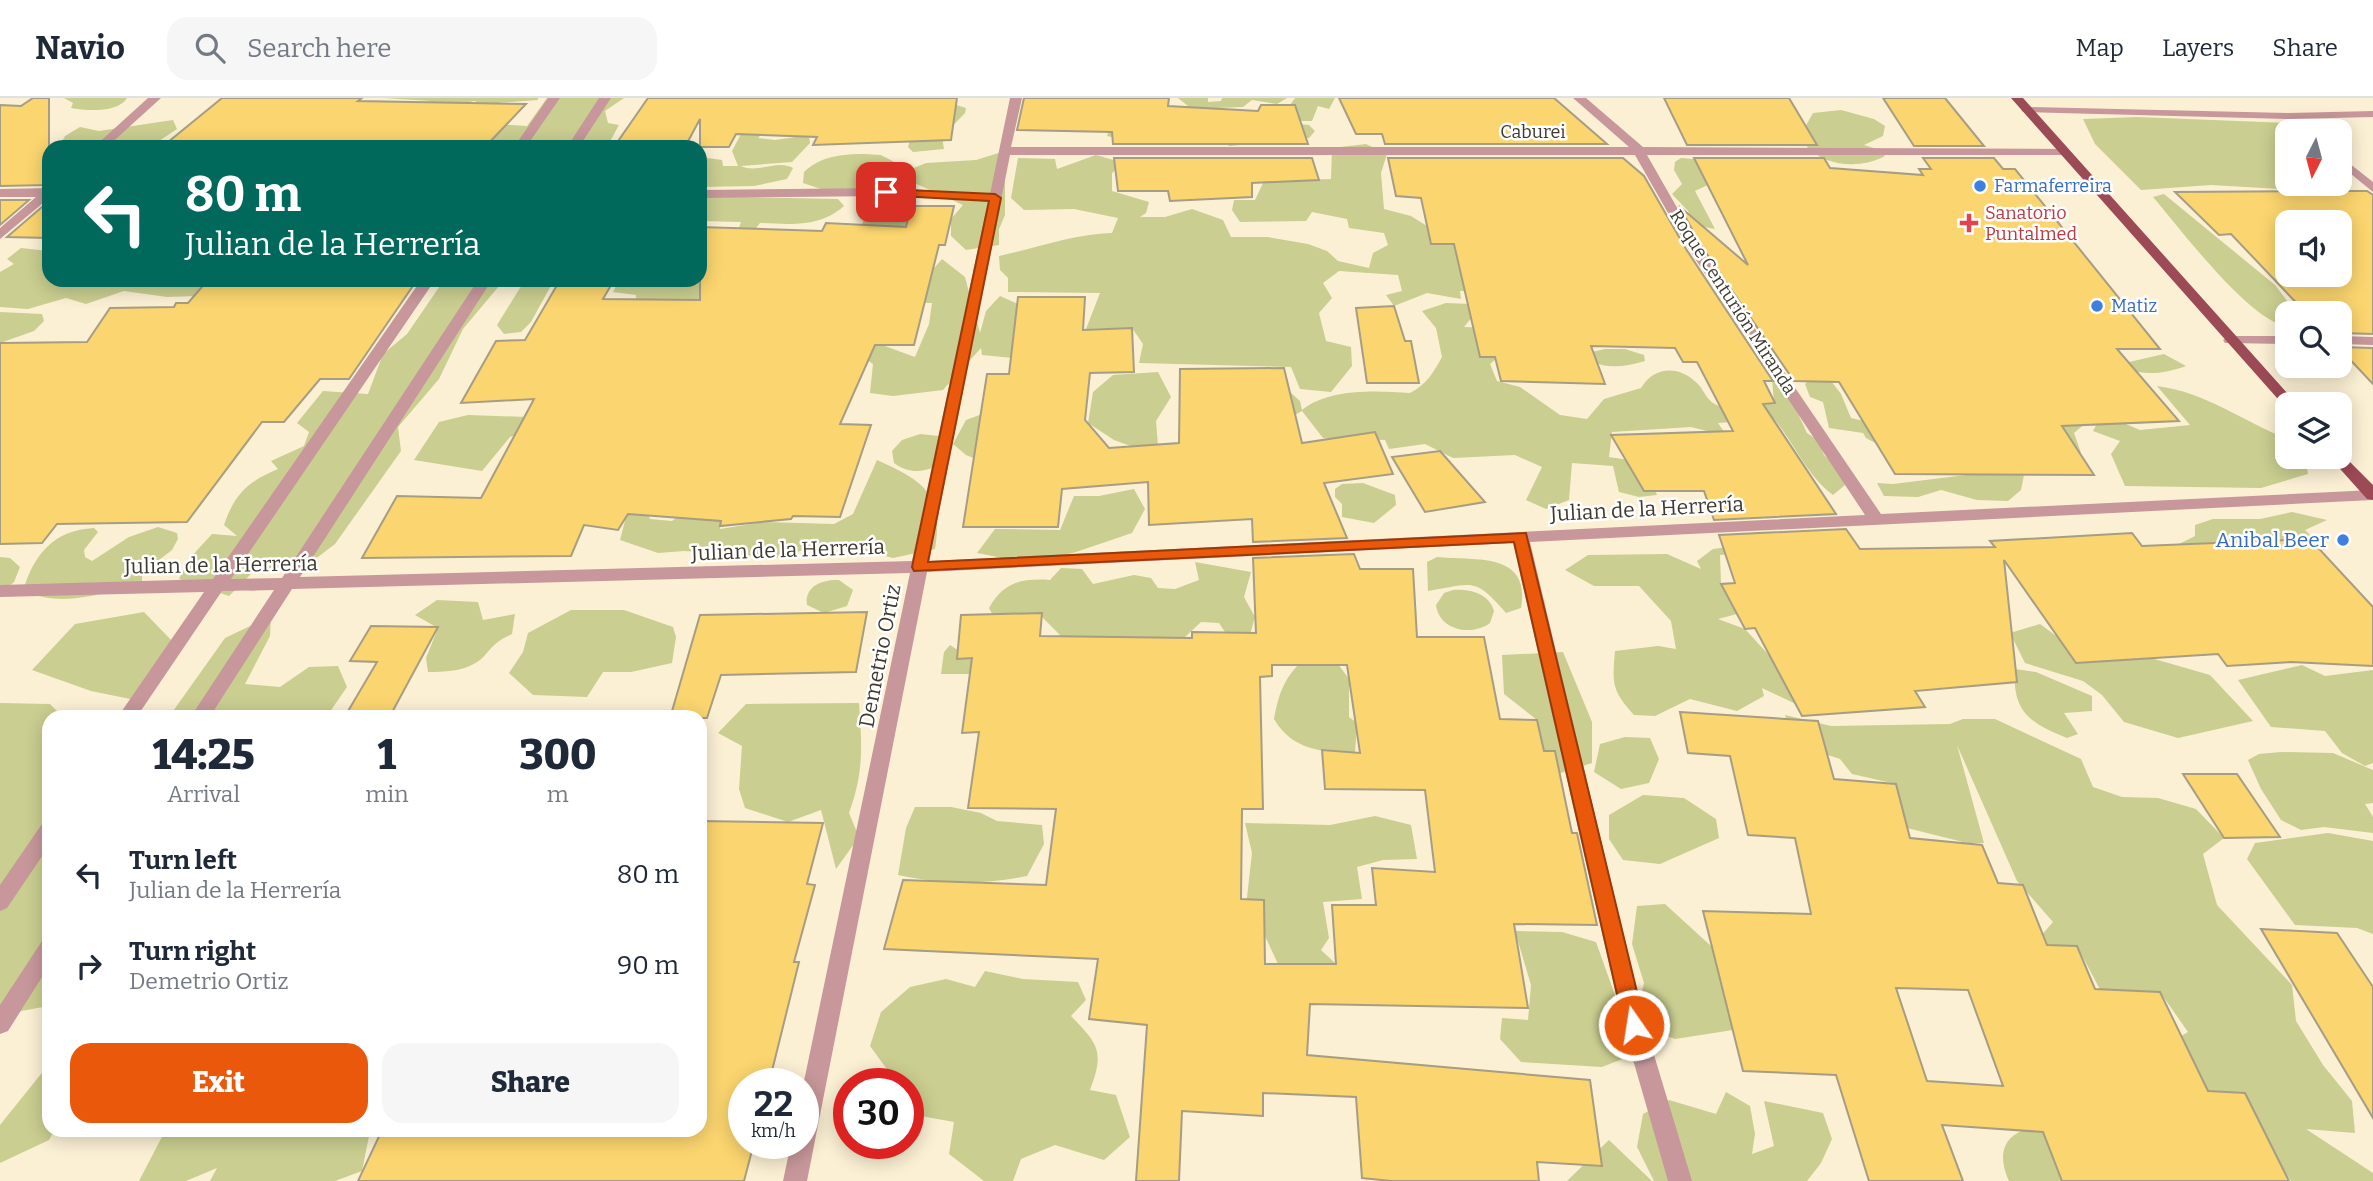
<!DOCTYPE html>
<meta charset="utf-8">
<style>
body{margin:0;font-family:Bitter,serif;background:#f6f6f7;color:#1f2937;height:100vh;display:flex;flex-direction:column;font-size:26px;white-space:nowrap}
*{box-sizing:border-box;margin:0}
p{font-size:23px;color:#747a83}
.icon{flex:none;width:38px;height:38px;fill:none;stroke:currentColor;stroke-width:2;stroke-linecap:round;stroke-linejoin:round}
.map{position:relative;flex:1;overflow:hidden}
.side{position:absolute;left:42px;top:612px;width:665px;height:427px;display:flex;flex-direction:column;background:#fff;border-radius:21px;box-shadow:0 4px 18px #0003}
.side>*{flex:none}
.hud{position:absolute;left:42px;top:42px;width:665px;height:147px;border-radius:21px;box-shadow:0 4px 18px #0003;background:#00695c;color:#fff;overflow:hidden}
.needle{width:46px;rotate:186deg}
.fabs{position:absolute;left:2275px;top:21px;display:grid;gap:14px}
.fabs a{display:grid;place-items:center;width:77px;height:77px;border-radius:14px;background:#fff;box-shadow:0 4px 18px #0003;font-size:35px}
.speed{position:absolute;left:728px;top:970px;display:flex;gap:14px;font-size:35px;font-weight:700;text-align:center}
.speed>*{display:grid;place-content:center;width:91px;height:91px;border-radius:50%;background:#fff;box-shadow:0 4px 18px #0003;line-height:1}
.speed small{font-size:18px;font-weight:400}
.speed .limit{border:10px solid #d22;background:#fff;color:#111}
.pin{position:absolute;display:grid;place-items:center;width:60px;height:60px;color:#fff;margin:-30px;border-radius:14px;box-shadow:0 4px 10px #0006}
.me{position:absolute;width:77px;margin:-38px;rotate:347deg;stroke-linejoin:round;filter:drop-shadow(0 0 5px #0008)}
.turn{display:flex;align-items:center;gap:24px;height:147px;padding:0 28px;font-size:32px}
.turn .icon{width:91px;height:91px;stroke-width:2.5}
.turn b{display:block;font-size:49px;line-height:60px}
.eta{display:flex;justify-content:space-evenly;align-items:center;height:119px;text-align:center}
.eta b{font-size:42px;font-weight:800;line-height:49px}
.action{display:flex;gap:14px;margin-top:auto;padding:14px 28px}
.action a{flex:1;height:80px;border-radius:21px;background:#ea580c;color:#fff;font-size:28px;font-weight:800;line-height:80px;text-align:center}
.action a+a{background:#f6f6f7;color:#1f2937}
ul{padding:0;list-style:none}
li{display:flex;align-items:center;gap:21px;height:91px;padding:0 28px}
li div{flex:1}
li b{display:block;font-size:26px}
li em{font-style:normal}
header{display:flex;align-items:center;gap:42px;box-sizing:border-box;height:98px;padding:0 35px;background:#fff;border-bottom:2px solid #e0e1e3}
header strong{font-size:33px}
nav{display:flex;gap:38px;margin-inline-start:auto;font-size:24px}
.search{width:490px;height:63px;background:#f6f6f7;display:flex;align-items:center;gap:18px;box-sizing:border-box;padding:0 24px;border-radius:21px;color:#747a83;font-size:26px}
.map>svg:first-child{display:block}
</style>
<header>
<strong>Navio</strong>
<div class="search"><svg class="icon" aria-label="search" viewBox="0 0 24 24"><circle cx="10" cy="10" r="6"/><path d="M15 15l6 6"/></svg>Search here</div>
<nav><a>Map</a><a>Layers</a><a>Share</a></nav>
</header>
<div class="map">
<svg width="2373" height="1083" viewBox="0 0 2373 1083">
<rect width="100%" height="100%" fill="#fbf0d4"/>
<path fill="#cace90" d="M64,0H127C118,15 87,13 71,10L73,5Z
M384,0H538V2L483,6L474,3L418,16L430,3Z
M547,0H624L605,13L608,25L619,27L607,49H502L501,46L477,43L495,26L527,28Z
M1178,0H1208V4L1221,3L1222,0H1287L1277,6L1252,2L1243,9L1217,10L1214,18L1309,27L1315,33L1309,40L1230,48L1213,41L1125,42L1107,38L1109,32L1182,25L1188,8Z
M1295,0H1335L1329,11L1318,8L1312,23H1298L1290,7Z
M946,4L966,10L965,15L942,39L944,51L913,54L908,49L910,42Z
M1841,12L1874,21L1885,28L1883,38L1864,47L1880,52L1885,58C1861,71 1826,69 1807,49L1809,44L1804,31L1813,15Z
M2137,19L2288,25L2294,33H2287V86H2334L2311,93L2211,87L2141,92L2095,46L2083,21Z
M173,22L177,31L150,49H59L65,38L80,29L99,33Z
M742,34L762,36L758,40L775,42L809,37L810,45L792,64L741,68C758,76 777,61 793,70L787,81L754,88L700,89V59L722,62L723,68H738L732,53Z
M1366,46L1387,56L1381,75L1384,111L1411,118L1427,128L1431,146H1454L1462,181L1505,182L1521,194L1460,193L1461,201L1427,195L1394,208L1386,197L1402,193L1398,177L1339,173L1323,185L1332,200L1319,215L1326,243L1351,249L1352,268L1331,294L1300,291L1291,269L1139,265L1143,246L1132,230L1086,231L1100,195L1008,194V180L1000,172L999,158C1037,150 1074,136 1112,135L1118,120L1074,111L1024,112L1011,100L1018,60L1055,61L1057,71L1096,57L1124,65L1112,75V93L1149,104L1146,115L1140,119H1165L1192,111L1223,122L1231,139H1267L1308,146L1327,153L1338,163L1369,170L1373,155L1388,147L1384,135L1349,130L1347,121L1312,114L1306,123L1240,124L1232,112L1234,102H1255L1264,83L1331,81L1332,50Z
M1005,53V117L999,131V147L966,152L951,138V121L963,107L912,84L911,71L926,65L976,62Z
M865,56L881,57L906,70L901,86L866,92L830,94L803,85L804,74C820,58 843,56 865,56Z
M1681,60L1707,62L1714,84L1695,93L1715,131L1694,127L1688,113L1672,96L1682,86L1674,72L1675,64Z
M700,94L737,99L838,101L844,108C819,130 791,126 760,125L749,139L720,204L635,214L636,197L613,194L619,182H700L735,141L741,124L700,123Z
M2164,96L2275,187L2295,213L2302,215H2287V228C2250,224 2179,129 2153,99Z
M898,108L915,112L916,131L862,129C863,112 884,109 898,108Z
M21,150L49,153V182H206L211,186L197,198L167,199L124,193L86,206L66,200L28,211L0,209V174L14,166L7,161Z
M942,161L965,179L980,235L986,213L1000,198L1025,209L1013,260L982,257L981,250L943,292L893,298L870,295L873,266L846,247H882L915,259L929,226L932,205L893,204L915,192Z
M444,182H504L463,231L439,281L398,329L401,353L335,446L298,474L263,470L262,465L229,498L179,481L188,462L212,436L237,438L224,427C234,397 248,383 278,371L271,363L304,348L309,334L297,325L323,293L368,296L383,256L407,236Z
M525,182H554L531,224L521,234L504,236L497,227Z
M1446,205L1471,206L1472,219L1464,229L1492,230L1502,256L1490,266L1497,283L1520,289L1560,317L1587,321L1604,301L1641,290C1654,268 1679,267 1697,285C1705,293 1706,303 1719,308C1733,313 1759,306 1774,305L1772,281L1786,290L1807,335L1819,343L1824,357L1838,370L1845,387L1833,397C1807,378 1795,346 1774,321L1718,325L1727,338L1691,329L1612,334L1609,359L1642,364L1657,397L1639,399L1619,394L1613,368L1572,365L1569,402L1546,411L1526,402L1542,369L1515,357L1453,360L1425,346L1389,351L1385,342L1323,340L1302,313L1288,321L1289,293L1300,303L1302,312C1330,290 1376,293 1410,295C1426,287 1434,274 1442,259L1436,230L1422,213Z
M0,214L42,216L44,223L34,233L0,245Z
M1605,251H1625L1644,257L1645,263C1628,268 1608,272 1592,263V254Z
M2164,256L2186,268C2153,280 2129,277 2101,257L2129,264Z
M1158,274L1171,299L1156,323L1158,348L1147,354L1114,342L1088,325L1093,294L1113,277Z
M1808,283H1831L1841,296L1851,320L1873,325L1881,348L1866,340L1863,335L1829,330L1823,304L1810,299L1805,286Z
M2157,288C2205,294 2243,323 2287,341V359H2305L2308,376L2261,390L2125,388L2111,356L2120,343L2093,333L2102,316L2140,332L2190,327Z
M1001,309L991,367L966,357L953,346L966,322Z
M468,317L527,319L525,334L510,339L482,373L414,362L439,324Z
M2088,323L2074,335L2081,355L2043,348L2008,361L2024,377L2021,392L2008,403L1977,402L1941,392L1918,399L1884,398L1877,385L1893,386L1974,376L1944,341Z
M920,336L939,338L950,347L948,360C932,373 913,379 894,365L892,353L902,342Z
M877,362C924,383 944,396 935,451L893,460L859,451L814,448L781,460L684,453L658,455L620,442L627,415L645,410L650,421L672,423L690,410L721,406L720,431L764,424L834,426L853,416Z
M1363,385L1395,397L1396,407L1374,425L1342,419V406L1335,399V391L1342,386Z
M1134,391L1145,411L1132,435L1073,455L1023,464L977,455L995,431L1060,432L1074,398H1099Z
M2292,414L2327,422L2305,432L2326,452H2292L2277,438L2240,445L2191,462L2179,446L2195,438V427L2213,421H2260Z
M158,429L177,435L178,441L172,452L142,475V484C102,496 64,510 23,493C34,456 54,432 94,430L98,434L84,452L85,459L92,463L129,439Z
M1750,446L1777,452L1720,457L1721,486L1737,516L1718,521L1745,531L1778,567L1798,607L1762,590L1764,598L1737,613L1690,601L1655,618L1634,617C1612,593 1612,586 1615,553L1658,548L1676,551L1671,523L1639,488H1594L1565,472L1588,457L1667,456L1701,471L1697,463L1713,451Z
M0,459L10,460L20,469L14,484L0,495Z
M1437,459C1475,463 1531,453 1521,510L1506,515C1474,478 1473,486 1428,493L1427,464Z
M1195,464L1251,474L1244,499L1255,519L1249,540L1227,537L1219,525L1201,524L1184,540L1177,558L1137,578L1133,539H1100L1070,547L1042,519L996,523L989,510C1003,484 1022,480 1050,482L1061,470L1082,471L1093,486L1134,477L1151,480L1158,490L1175,491L1199,482Z
M839,482L853,492L847,508L824,515L807,507C804,488 823,481 839,482Z
M1453,492C1469,491 1489,495 1494,513L1490,525C1471,539 1439,532 1436,507L1444,495Z
M437,502L478,504L483,522L515,516L512,536C499,542 495,545 486,556C472,573 447,574 428,574L426,560L438,530L415,517Z
M571,512H624L673,529L676,539L672,565L631,574H603L587,599L533,597L509,575L523,554L528,535Z
M144,514L174,545L135,602L91,593L32,572L75,526Z
M271,518L270,538L245,586L280,589L309,569L338,568L347,589L327,618L165,620L171,616L225,540Z
M2040,526L2059,540L2076,565L2151,560L2210,577L2253,623L2178,640L2124,624L2102,597L2083,583L2025,565L2010,535Z
M950,547L970,560L988,559L971,576H941L944,554Z
M1563,554L1592,624V665L1554,677L1555,653L1533,651L1537,622L1504,596L1502,557Z
M1307,559L1335,562L1349,581V619L1357,625L1355,655C1321,654 1292,652 1274,621C1279,594 1285,577 1307,559Z
M2302,567L2325,578L2373,572V665L2365,668L2342,655L2325,633L2271,629L2238,582Z
M2015,571L2036,574L2092,598V613L2064,615L2078,636L2067,640C2030,625 2012,614 2015,571Z
M0,605L50,606L63,619L49,620V901L43,909L0,917Z
M859,605C862,648 864,674 849,715L859,739L836,771L821,712L788,724L745,710L739,691L742,648L718,635L746,606Z
M1785,617L1831,628L1950,626L1963,621H1995L2081,661L2093,689L2122,699L2158,700L2196,711L2224,740L2203,756L2217,807L2292,887L2296,923L2323,967L2352,1003L2355,1035L2306,1031L2373,1075V1083H2291L2248,1018L2192,1009L2166,947L2188,934L2160,894L2104,899L2077,848L2033,847L2053,824L2017,783L1957,647L1984,745H1967L1907,730L1896,686L1852,676L1840,661L1795,646Z
M1625,639L1650,640L1659,661L1649,685L1621,691L1594,674L1600,646Z
M2281,654L2333,655L2373,672V705L2365,706L2373,719V735L2324,729L2301,732L2281,722L2261,691L2248,662L2259,656Z
M1643,697L1684,700L1716,721L1719,740L1660,766L1623,762L1609,741V717Z
M915,709H951L981,715L997,723L1042,727L1044,746L1027,778C983,787 942,786 898,777L906,730Z
M1375,718L1411,727L1417,761L1383,762L1357,769L1362,801L1323,804L1329,840L1321,852L1336,866H1278L1265,838L1245,817L1252,755L1245,725L1330,727Z
M2328,735L2373,743V836L2357,830L2295,827L2247,761L2255,745Z
M1665,806L1711,848L1733,887V932L1675,941L1634,927L1644,885L1632,846L1637,808Z
M1515,833L1562,834L1596,844L1626,928L1625,960L1602,969L1521,964L1500,941L1502,920L1528,922L1531,887Z
M985,873L1023,881L1078,884L1086,902L1071,918C1098,946 1105,953 1090,992L1116,997L1130,1039L1104,1062L1055,1047L1021,1061L1013,1083H984L949,1056L954,1024L910,1016L908,985H897L870,948L881,914L910,889L946,881L975,889Z
M49,966V1032L54,1033L49,1042L0,1065V1027Z
M1726,994L1750,1008L1755,1036L1752,1056L1774,1048L1764,1003L1823,1015L1832,1041L1821,1065L1807,1083H1654L1637,1049L1643,1016L1669,1002L1716,1016Z
M2024,1032C2059,1031 2076,1059 2099,1083H2009C1999,1061 2000,1041 2024,1032Z
M165,1033V1032L370,1033L362,1073L335,1083H210L217,1070L186,1083H139Z
M1609,1042L1652,1083H1567Z"/>
<path fill="#fbd56f" stroke="#a79d83" stroke-width="2" fill-rule="evenodd" d="M33,0H49V87L0,88V7L21,8Z
M222,0H362L358,3L526,6L485,49H162Z
M648,0H957L951,42L813,47L817,39L736,36L729,49H700V21L685,49H614Z
M1024,0H1169L1168,8L1258,13L1261,7H1295L1308,46H1113L1112,34L1017,32Z
M1339,0H1554L1607,46H1385L1382,36H1356Z
M1664,0H1789L1817,47H1687Z
M1883,0H1945L1984,48H1914Z
M1114,60H1312L1319,82L1252,85V99L1170,103L1168,93H1118Z
M1388,60H1623L1644,78L1686,151L1773,283H1764L1775,305L1763,306L1836,416L1714,422L1704,393H1644L1611,337L1733,333L1697,264H1683L1675,250L1591,248L1605,286L1501,283L1495,259H1480L1454,146H1431L1421,100L1396,98Z
M1694,60H1824L1830,70L1923,77L1919,71H1931L1923,60H1994L2003,71H2015L2160,251H2117L2179,323L2062,328L2094,377L1895,376L1839,284L1794,283L1702,149L1679,108L1748,167Z
M2311,93H2367L2373,97V236L2340,235V215H2306L2231,136L2219,137L2175,94ZM2287,124H2340V177H2287Z
M0,102H29L0,127Z
M49,103V140L7,139Z
M911,108H954L945,147H939L914,247H875L840,326L871,327L840,419L793,418L791,421L720,428L721,423L628,416L618,432L584,427L571,458L362,460L397,398L481,400L534,301L461,305L496,243L525,242L560,182H614L603,201L700,202V129L822,133L826,125L906,129Z
M208,182H417L349,281H320L284,324H262L187,424L57,426L42,445L0,446V245L87,244L110,210L174,209L176,205H188Z
M1018,199H1085L1083,232L1132,230L1134,274L1090,275L1085,322L1109,350L1179,345L1180,271L1284,270L1302,345L1375,334L1393,376L1324,385L1347,440L1253,444L1252,421L1149,427L1148,384L1062,391L1058,429H963L987,276H1009Z
M1394,208L1405,243H1411L1419,285H1367L1356,210Z
M2340,249L2373,250V286L2340,251Z
M1440,353L1485,404L1425,414L1392,359Z
M1846,431L1860,451L1995,449L1990,443L2132,435L2142,448L2310,441L2373,509V568L2291,564L2227,568L2218,556L2076,565L2004,462L2017,584L1915,593L1925,609L1802,618L1755,530L1745,531L1721,486L1735,485L1719,437Z
M1354,456L1360,471H1413L1417,539H1484L1500,621L1537,622L1544,653H1555L1572,735H1577L1597,827L1514,826L1528,910L1310,906L1307,957L1590,982L1602,1068L1537,1064L1539,1083H1391L1362,1080L1356,999L1263,995V1018L1182,1013L1179,1083H1136L1147,927L1089,921L1098,861L884,851L903,782L1046,787L1056,711L968,710L979,634L962,635L972,560L957,561L961,517L1042,515L1040,538L1192,540V534L1256,535L1253,460ZM1272,567H1347L1360,655L1322,652L1325,691L1425,692L1435,774L1372,770L1376,807H1332L1336,866H1265L1264,802L1241,801L1242,711H1263L1260,579L1272,578Z
M867,514L856,574L721,577L707,620H670L700,517Z
M371,528L438,529L389,620H344L377,564L350,563Z
M1680,614L1818,623L1834,681L1896,686L1910,740L1982,747L1998,785L2023,787L2047,847L2077,848L2095,891L2160,894L2208,993L2245,995L2289,1083H2062L2043,1034L1942,1027L1963,1083H1869L1836,977L1743,973L1703,813L1811,816L1795,740L1748,737L1730,658L1688,655ZM1896,890L1968,892L2003,988L1927,983Z
M2183,676H2237L2280,739L2224,740Z
M700,723L823,725L807,786L815,787L794,864H799L769,985H744V1045H754L744,1083H358L382,1032H700Z
M2261,831L2337,835L2373,889V1020Z"/>
<g fill="none" stroke-linecap="round" stroke-linejoin="round">
<path fill="#c7979b" fill-rule="evenodd" d="M148,0H161L107,49H94Z
M548,0H560L526,49H514Z
M599,0H611L579,49H567Z
M1010,0H1022L1011,49H1629L1573,0H1586L1643,49L2066,51L2068,53L2062,57H1647L1700,150L1881,416L2373,392V402L1530,444L1645,927L1692,1083H1668L1623,927L1513,445L927,474L807,1083H783L791,1045H803V988L910,475L292,491L209,620H190L274,492L222,493L136,620H117L204,494L0,499V487L213,481L421,182H435L231,481L282,480L478,182H492L300,479L912,463L988,103L886,98L700,100V92L886,90L990,96ZM1010,57H1635L1688,150L1865,417L929,463Z
M2027,9L2289,15L2373,13V19L2289,21L2023,14L2021,12Z
M2340,58L2373,84V94L2340,67Z
M49,90V100L0,141V130L36,99H0V91Z
M2230,238H2287V246L2225,245L2223,242Z
M2340,238L2373,239V247L2340,246Z
M49,724V748L7,810L0,813V787L42,726Z
M49,840V868L8,933L0,936V907L42,843Z"/>
<path fill="#9c4a56" fill-rule="evenodd" d="M2011,0H2023L2297,306H2287V310L2285,309Z
M2340,354L2373,387V402L2367,401L2333,363L2330,359H2340Z"/>
</g>
<path fill="#ea580c" stroke="#983908" stroke-width="2" d="M886,91L995,96L1001,100L928,464L1526,435L1645,927L1642,934L1634,937L1627,934L1624,927L1514,444L914,473L912,469L989,103L882,97V92Z"/>
<g fill="#3f7fe0" stroke="#fff" stroke-width="2.5">
<circle cx="1980" cy="88" r="7"/>
<circle cx="2097" cy="208" r="7"/>
<circle cx="2343" cy="442" r="7"/>
</g>
<path fill="#e0444e" stroke="#fff" stroke-width="2.5" d="M1965.5 114.5h7v7h7v7h-7v7h-7v-7h-7v-7h7z"/>
<g text-anchor="middle" dominant-baseline="central" stroke-width="5" stroke-linejoin="round" paint-order="stroke">
<g font-size="18" fill="#3e3a2f" stroke="#fff">
<text x="1533" y="34">Caburei</text>
<text transform="translate(1733 204) rotate(57)">Roque Centurión Miranda</text>
</g>
<g font-size="18" fill="#366cbe" stroke="#fff" text-anchor="start">
<text x="1994" y="88">Farmaferreira</text>
<text x="2111" y="208">Matiz</text>
</g>
<g font-size="18" fill="#be3a42" stroke="#fff" text-anchor="start">
<text x="1985" y="115">Sanatorio<tspan x="1985" dy="21">Puntalmed</tspan></text>
</g>
<g font-size="21" fill="#3e3a2f" stroke="#fff">
<text transform="translate(1647 411) rotate(-3)">Julian de la Herrería</text>
<text transform="translate(788 452) rotate(-2)">Julian de la Herrería</text>
<text transform="translate(221 467) rotate(-1)">Julian de la Herrería</text>
<text transform="translate(880 558) rotate(-79)">Demetrio Ortiz</text>
</g>
<g font-size="21" fill="#366cbe" stroke="#fff" text-anchor="end">
<text x="2329" y="442">Anibal Beer</text>
</g>
</g>
</svg>
<div class="fabs">
<a><svg class="needle" viewBox="-14 -14 28 28"><path d="M0-13l5 13h-10z" fill="#e53935"/><path d="M0 13l5-13h-10z" fill="#747a83"/></svg></a>
<a><svg class="icon" aria-label="sound" viewBox="0 0 24 24"><path d="M4 9h4l5-4v14l-5-4H4zM17 9q2 3 0 6"/></svg></a>
<a><svg class="icon" aria-label="search" viewBox="0 0 24 24"><circle cx="10" cy="10" r="6"/><path d="M15 15l6 6"/></svg></a>
<a><svg class="icon" aria-label="layers" viewBox="0 0 24 24"><path d="M12 4l9 5-9 5-9-5zM3 14l9 5 9-5"/></svg></a>
</div>
<div class="speed"><div>22<small>km/h</small></div><div class="limit">30</div></div>
<div class="pin" style="left:886px;top:94px;background:#d93025"><svg class="icon" aria-label="arrive" viewBox="0 0 24 24"><path d="M6 21V4h12l-3 4 3 4H6"/></svg></div>
<svg class="me" style="left:1634px;top:927px" viewBox="-20 -20 40 40"><circle r="17" fill="#ea580c" stroke="#fff" stroke-width="3"/><path d="M0-11L8 9 0 5-8 9z" fill="#fff"/></svg>
<div class="hud">
<div class="turn"><svg class="icon" aria-label="left" viewBox="0 0 24 24"><path d="M17 20v-9H6M10 6l-5 5 5 5"/></svg><div><b>80 m</b>Julian de la Herrería</div></div>
</div>
<section class="side">
<div class="eta">
<div><b>14:25</b><p>Arrival</p></div>
<div><b>1</b><p>min</p></div>
<div><b>300</b><p>m</p></div>
</div>
<ul>
<li><svg class="icon" aria-label="left" viewBox="0 0 24 24"><path d="M17 20v-9H6M10 6l-5 5 5 5"/></svg><div><b>Turn left</b><p>Julian de la Herrería</p></div><em>80 m</em></li>
<li><svg class="icon" aria-label="right" viewBox="0 0 24 24"><path d="M7 20v-9h11M14 6l5 5-5 5"/></svg><div><b>Turn right</b><p>Demetrio Ortiz</p></div><em>90 m</em></li>
</ul>
<div class="action"><a>Exit</a><a>Share</a></div>
</section>
</div>
